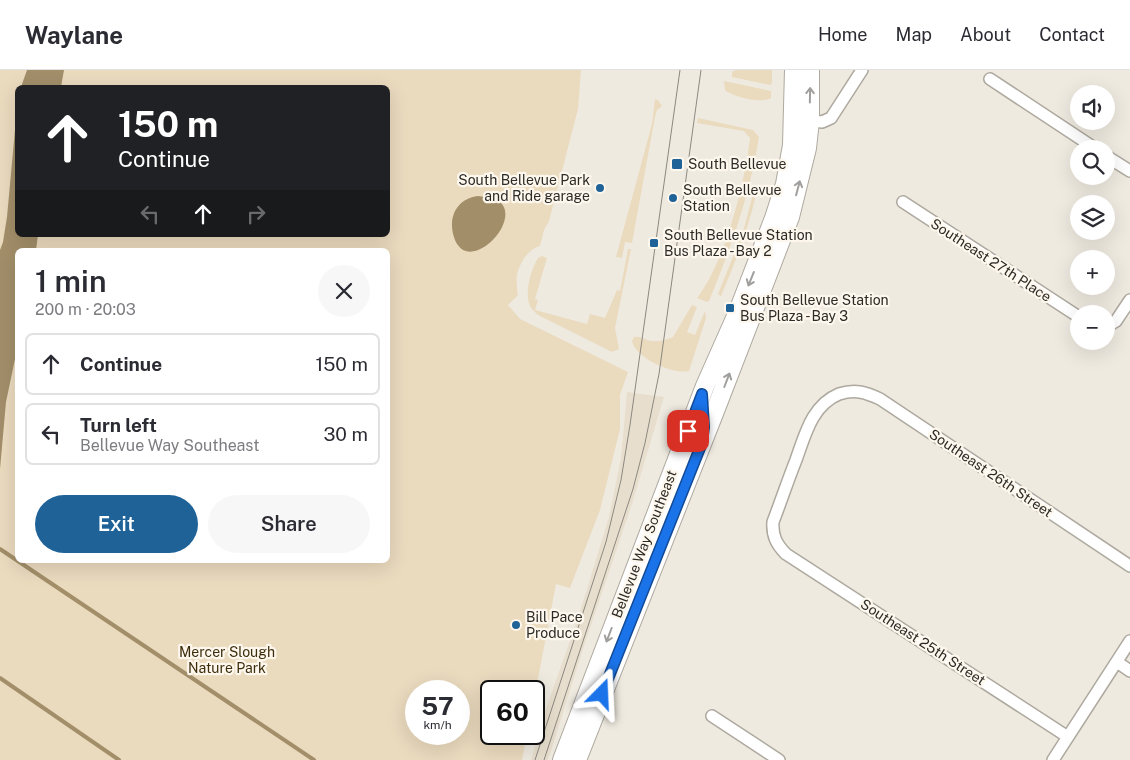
<!DOCTYPE html>
<meta charset="utf-8">
<style>
body{margin:0;font-family:"Public Sans",sans-serif;background:#f7f7f7;color:#2b2b33;height:100vh;display:flex;flex-direction:column;font-size:19px;white-space:nowrap}
*{box-sizing:border-box;margin:0}
p{font-size:16px;color:#7c7c81}
.icon{flex:none;width:28px;height:28px;fill:none;stroke:currentColor;stroke-width:2;stroke-linecap:round;stroke-linejoin:round}
.map{position:relative;flex:1;overflow:hidden}
.details{position:absolute;left:15px;top:178px;width:375px;height:315px;display:flex;flex-direction:column;background:#fff;border-radius:8px;box-shadow:0 5px 20px #0002}
.details>*{flex:none}
.top-card{position:absolute;left:15px;top:15px;width:375px;height:152px;border-radius:8px;box-shadow:0 5px 20px #0002;background:#202124;color:#fff;overflow:hidden}
.tools{position:absolute;left:1070px;top:15px;display:grid;gap:10px}
.tools a{display:grid;place-items:center;width:45px;height:45px;border-radius:50%;background:#fff;box-shadow:0 5px 20px #0002;font-size:25px}
.speed{position:absolute;left:405px;top:610px;display:flex;gap:10px;font-size:25px;font-weight:700;text-align:center}
.speed>*{display:grid;place-content:center;width:65px;height:65px;border-radius:50%;background:#fff;box-shadow:0 5px 20px #0002;line-height:1}
.speed small{font-size:12px;font-weight:400}
.speed .limit{border:2px solid #111;border-radius:8px;background:#fff;color:#111}
.pin{position:absolute;display:grid;place-items:center;width:42px;height:42px;color:#fff;margin:-21px;border-radius:10px;box-shadow:0 2px 8px #0006}
.me{position:absolute;width:55px;margin:-28px;rotate:21deg;stroke-linejoin:round;filter:drop-shadow(0 0 4px #0008)}
.turn{display:flex;align-items:center;gap:18px;height:105px;padding:0 20px;font-size:22px}
.turn .icon{width:65px;height:65px;stroke-width:2.5}
.turn b{display:block;font-size:35px;line-height:42px}
.lanes{display:flex;align-items:center;height:48px;padding:0 20px;background:#0003;justify-content:center;gap:25px;direction:ltr}
.lanes .off{opacity:.35}
.round{display:grid;place-items:center;flex:none;width:52px;height:52px;border-radius:26px;background:#f7f7f7}
.summary{display:flex;align-items:center;justify-content:space-between;height:85px;padding:0 20px}
h1{font-size:30px;font-weight:600;line-height:38px}
.button{display:flex;gap:10px;margin-top:auto;padding:10px 20px}
.button a{flex:1;height:58px;border-radius:30px;background:#1e6297;color:#fff;font-size:20px;font-weight:600;line-height:58px;text-align:center}
.button a+a{background:#f7f7f7;color:#2b2b33}
ul{padding:0;list-style:none}
li{display:flex;align-items:center;gap:15px;height:62px;margin:0 10px 8px;padding:0 10px;border:2px solid #e1e1e2;border-radius:8px}
li div{flex:1}
li b{display:block;font-size:19px}
li em{font-style:normal}
header{display:flex;align-items:center;gap:30px;box-sizing:border-box;height:70px;padding:0 25px;background:#fff;border-bottom:1px solid #e1e1e2}
header strong{font-size:24px}
nav{display:flex;gap:28px;margin-inline-start:auto;font-size:18px}
.map>svg:first-child{display:block}
</style>
<header>
<strong>Waylane</strong>
<nav><a>Home</a><a>Map</a><a>About</a><a>Contact</a></nav>
</header>
<div class="map">
<svg width="1130" height="690" viewBox="0 0 1130 690">
<rect width="100%" height="100%" fill="#efeae0"/>
<path fill="#e8decd" d="M627,322L664,327L632,434L583,579L548,690H531L546,639L579,545L609,447L621,388Z"/>
<path fill="#eadabe" fill-rule="evenodd" d="M0,0H581L578,39L549,151L544,160L540,176C528,179 520,193 517,204C516,210 517,219 518,225L508,235L520,249L628,302L620,325V359L600,440L570,518L556,514L534,630V621H491V664H527L522,690H0ZM18,18H388V165H18ZM18,180H388V490H18ZM416,621H459V664H416Z
M736,0H772V13L770,15L732,7V2Z
M724,11L771,21V28C762,34 733,27 725,20Z
M655,29L658,30L662,36L657,40L655,47L632,173L625,172L622,188L616,187L652,54Z
M698,48L753,60L759,67C750,124 731,178 709,231L707,232L697,228C725,192 745,113 750,68L744,61L697,53Z
M753,124L756,125C748,160 735,193 721,226L718,224L743,162Z
M628,179H631L615,258L619,279L612,282L538,245C535,242 531,239 530,236C524,223 531,199 538,188L542,186L547,188L535,229L538,230L535,240L587,254L590,244L605,248L617,220L620,221Z
M692,235L697,237L687,262L695,265L705,241L706,248L689,301C673,305 635,288 632,271L634,267C641,266 645,270 651,271C659,272 666,270 673,267Z"/>
<path fill="#a28e69" d="M27,0H64L61,17H21Z
M17,38L18,165H38L36,180H18V249L15,264V289L6,332L0,399V180L3,172L7,147Z
M478,126C482,127 488,127 493,128C531,142 471,208 455,170C447,150 455,129 478,126Z"/>
<g fill="none" stroke-linecap="round" stroke-linejoin="round">
<path stroke="#a28e69" stroke-width="4" d="M0,479L314,690
M0,608L119,690"/>
<g stroke="#aea99f" stroke-width="14">
<path id="street" d="M990,9L1096,79
M805,50L822,52L831,48L862,0
M1106,86L1130,101
M903,132L1079,247
M1106,257L1116,251L1130,230
M1117,592L1130,601
M712,646L779,690
M1068,667L786,484C776,474 772,465 773,452C781,431 788,410 796,390C805,365 812,335 839,324C855,319 865,322 880,329L1130,496
M1053,690L1130,571"/>
</g>
<g stroke="#aea99f" stroke-width="20">
<path id="primary" d="M562,690L705,316L737,244L774,148L785,114L792,75L794,0
M577,690L715,341L790,147L807,78L810,51V0"/>
</g>
<use href="#street" stroke="#fff" stroke-width="11"/>
<use href="#primary" stroke="#fff" stroke-width="18"/>
<path stroke="#8b8881" stroke-width="1" d="M535,690L606,472L621,410L630,355L680,0
M544,690L633,419L645,373L659,304L701,0"/>
</g>
<defs><path id="oneway-shaft" d="M-6 0H5M1.5-3L5.5 0L1.5 3" fill="none" stroke-width="1.6" stroke-linecap="round" stroke-linejoin="round" transform="scale(1.25)"/></defs>
<g stroke="#a09f9d">
<use href="#oneway-shaft" transform="translate(810 25) rotate(-89)"/>
<use href="#oneway-shaft" transform="translate(798 118) rotate(-75)"/>
<use href="#oneway-shaft" transform="translate(751 209) rotate(112)"/>
<use href="#oneway-shaft" transform="translate(727 310) rotate(-69)"/>
<use href="#oneway-shaft" transform="translate(609 565) rotate(111)"/>
</g>
<g fill="none" stroke-linecap="round" stroke-linejoin="round">
<g stroke="#114b97" stroke-width="12">
<path id="route" d="M602,624L702,373L704,357L702,324L688,361"/>
</g>
<use href="#route" stroke="#1a73e8" stroke-width="9"/>
</g>
<g fill="#1e6297" stroke="#fdf7ed" stroke-width="2">
<rect x="671" y="88" width="12" height="12" rx="2.5"/>
<circle cx="600" cy="118" r="5"/>
<circle cx="673" cy="128" r="5"/>
<rect x="649" y="168" width="10" height="10" rx="2.5"/>
<rect x="725" y="233" width="10" height="10" rx="2.5"/>
<circle cx="516" cy="555" r="5"/>
</g>
<g text-anchor="middle" dominant-baseline="central" stroke-width="4.5" stroke-linejoin="round" paint-order="stroke">
<g font-size="14" fill="#2c2a26" stroke="#fdf7ed" text-anchor="start">
<text x="688" y="94">South Bellevue</text>
<text x="590" y="110" text-anchor="end">South Bellevue Park<tspan x="590" dy="16">and Ride garage</tspan></text>
<text x="683" y="120">South Bellevue<tspan x="683" dy="16">Station</tspan></text>
<text x="664" y="165">South Bellevue Station<tspan x="664" dy="16">Bus Plaza - Bay 2</tspan></text>
<text x="740" y="230">South Bellevue Station<tspan x="740" dy="16">Bus Plaza - Bay 3</tspan></text>
<text x="526" y="547">Bill Pace<tspan x="526" dy="16">Produce</tspan></text>
</g>
<g font-size="14" fill="#2c2a26" stroke="#fdf7ed">
<text transform="translate(991 190) rotate(33)">Southeast 27th Place</text>
<text transform="translate(991 403) rotate(34)">Southeast 26th Street</text>
<text transform="translate(644 474) rotate(-69)">Bellevue Way Southeast</text>
<text transform="translate(923 572) rotate(33)">Southeast 25th Street</text>
</g>
<g font-size="14" fill="#3c2d0c" stroke="#fdf7ed">
<text x="227" y="582">Mercer Slough<tspan x="227" dy="16">Nature Park</tspan></text>
</g>
</g>
</svg>
<div class="tools">
<a><svg class="icon" aria-label="sound" viewBox="0 0 24 24"><path d="M4 9h4l5-4v14l-5-4H4zM17 9q2 3 0 6"/></svg></a>
<a><svg class="icon" aria-label="search" viewBox="0 0 24 24"><circle cx="10" cy="10" r="6"/><path d="M15 15l6 6"/></svg></a>
<a><svg class="icon" aria-label="layers" viewBox="0 0 24 24"><path d="M12 4l9 5-9 5-9-5zM3 14l9 5 9-5"/></svg></a>
<a>+</a>
<a>−</a>
</div>
<div class="speed"><div>57<small>km/h</small></div><div class="limit">60</div></div>
<div class="pin" style="left:688px;top:361px;background:#d93025"><svg class="icon" aria-label="arrive" viewBox="0 0 24 24"><path d="M6 21V4h12l-3 4 3 4H6"/></svg></div>
<svg class="me" style="left:602px;top:624px" viewBox="-20 -20 40 40"><path d="M0-17L14 15 0 8-14 15z" fill="#1a73e8" stroke="#fff" stroke-width="4"/></svg>
<div class="top-card">
<div class="turn"><svg class="icon" aria-label="ahead" viewBox="0 0 24 24"><path d="M12 20V5M6 11l6-6 6 6"/></svg><div><b>150 m</b>Continue</div></div>
<div class="lanes"><svg class="icon off" aria-label="left" viewBox="0 0 24 24"><path d="M17 20v-9H6M10 6l-5 5 5 5"/></svg><svg class="icon" aria-label="ahead" viewBox="0 0 24 24"><path d="M12 20V5M6 11l6-6 6 6"/></svg><svg class="icon off" aria-label="right" viewBox="0 0 24 24"><path d="M7 20v-9h11M14 6l5 5-5 5"/></svg></div>
</div>
<section class="details">
<div class="summary"><div><h1>1 min</h1><p>200 m · 20:03</p></div><a class="round"><svg class="icon" aria-label="close" viewBox="0 0 24 24"><path d="M6 6l12 12M18 6L6 18"/></svg></a></div>
<ul>
<li><svg class="icon" aria-label="ahead" viewBox="0 0 24 24"><path d="M12 20V5M6 11l6-6 6 6"/></svg><div><b>Continue</b></div><em>150 m</em></li>
<li><svg class="icon" aria-label="left" viewBox="0 0 24 24"><path d="M17 20v-9H6M10 6l-5 5 5 5"/></svg><div><b>Turn left</b><p>Bellevue Way Southeast</p></div><em>30 m</em></li>
</ul>
<div class="button"><a>Exit</a><a>Share</a></div>
</section>
</div>
